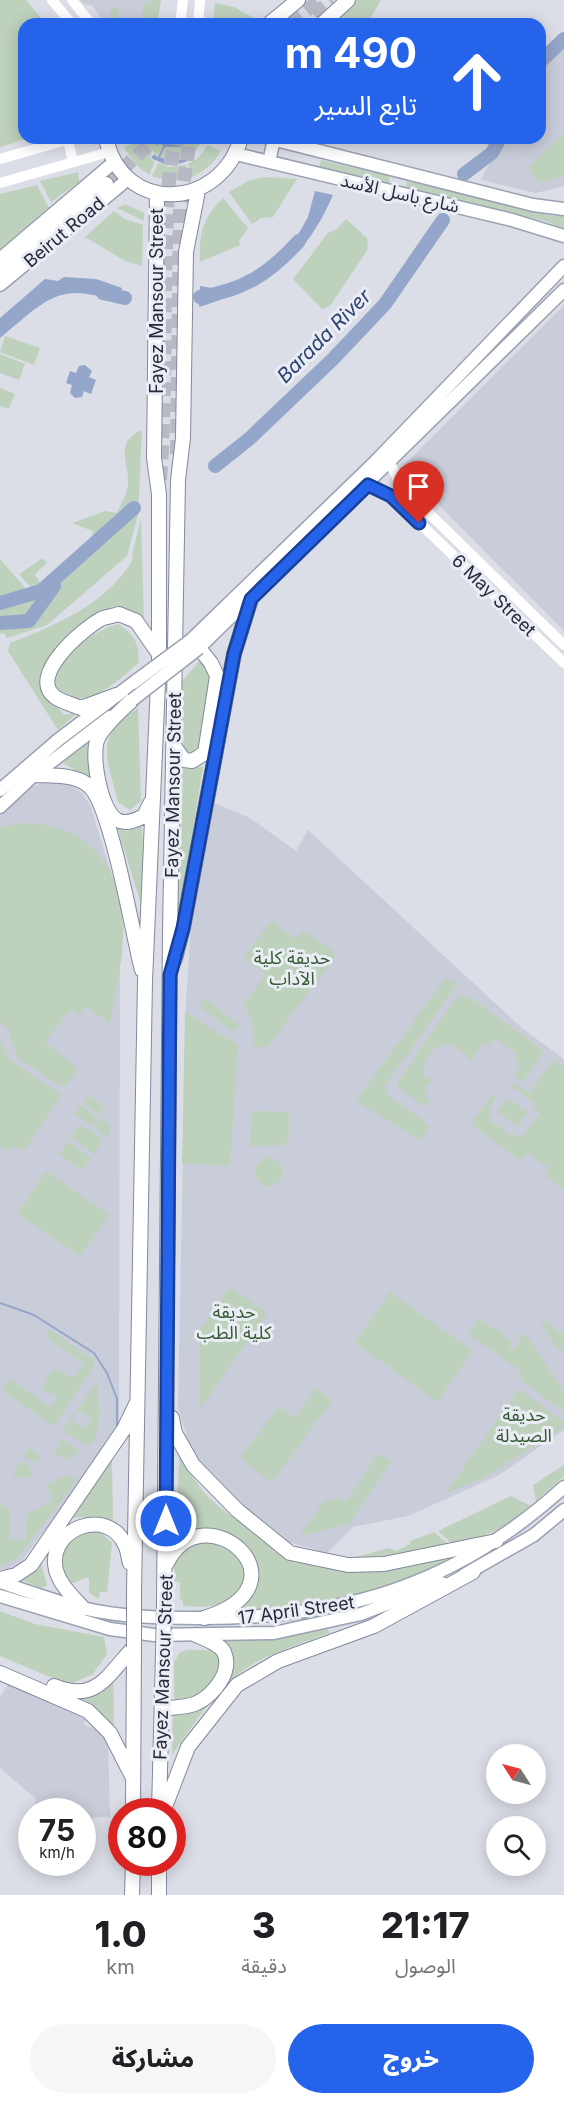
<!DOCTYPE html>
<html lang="ar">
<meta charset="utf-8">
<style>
body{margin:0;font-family:Inter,"Noto Sans Arabic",sans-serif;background:#f6f6f6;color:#202124;direction:rtl;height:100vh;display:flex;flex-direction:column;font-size:22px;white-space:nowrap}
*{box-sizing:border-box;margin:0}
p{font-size:20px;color:#757577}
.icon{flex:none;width:33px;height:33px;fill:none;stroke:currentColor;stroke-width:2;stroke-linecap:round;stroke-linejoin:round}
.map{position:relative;height:1895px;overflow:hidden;direction:ltr}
.sheet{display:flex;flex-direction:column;background:#fff;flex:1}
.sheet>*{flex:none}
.banner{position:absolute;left:18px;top:18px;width:528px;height:126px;border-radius:18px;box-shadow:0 3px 15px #0003;direction:rtl;background:#2563eb;color:#fff;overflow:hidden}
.needle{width:39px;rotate:306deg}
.tools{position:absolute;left:486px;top:1744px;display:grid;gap:12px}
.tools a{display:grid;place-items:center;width:60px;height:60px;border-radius:50%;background:#fff;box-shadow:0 3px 15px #0003;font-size:30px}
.speed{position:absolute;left:18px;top:1798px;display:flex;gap:12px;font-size:30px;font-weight:700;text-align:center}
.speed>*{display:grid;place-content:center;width:78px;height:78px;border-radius:50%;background:#fff;box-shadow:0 3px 15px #0003;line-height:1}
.speed small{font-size:15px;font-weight:400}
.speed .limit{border:9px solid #d22;background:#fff;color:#111}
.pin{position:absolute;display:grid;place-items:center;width:51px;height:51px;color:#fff;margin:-62px -26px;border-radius:50% 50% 50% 0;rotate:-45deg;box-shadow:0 0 6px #0007}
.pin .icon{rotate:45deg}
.me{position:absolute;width:66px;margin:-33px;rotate:0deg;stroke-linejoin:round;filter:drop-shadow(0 0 4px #0008)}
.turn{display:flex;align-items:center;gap:21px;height:126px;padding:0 30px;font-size:27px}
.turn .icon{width:78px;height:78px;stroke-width:2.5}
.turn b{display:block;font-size:42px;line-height:51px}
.eta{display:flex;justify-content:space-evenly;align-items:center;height:102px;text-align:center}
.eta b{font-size:36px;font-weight:800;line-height:42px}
.cta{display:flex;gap:12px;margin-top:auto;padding:12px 30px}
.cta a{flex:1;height:69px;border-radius:36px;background:#2563eb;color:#fff;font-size:24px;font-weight:800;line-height:69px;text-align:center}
.cta a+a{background:#f6f6f6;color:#202124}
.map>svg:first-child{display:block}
</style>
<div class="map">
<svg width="564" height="1895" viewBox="0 0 564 1895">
<rect width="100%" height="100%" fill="#dbdee6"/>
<path fill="#c9cdd9" d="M80,0H161L157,24H105L93,6L83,4Z
M564,43V186L536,193L481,180L503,138H540V66Z
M564,305V631L415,481L407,472L405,464Z
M49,781L71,785L82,793L90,805L115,885L123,928L120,964L119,1432L22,1560L7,1570L0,1569V816L32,787Z
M214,803L250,818L296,851L308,830L522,1028L564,1059V1430L499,1475L408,1516L353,1527L327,1553L278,1539L225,1492L191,1450L178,1408L186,1000L192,913Z
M8,1685L86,1715L84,1725L102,1732L108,1743L110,1817L83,1818L82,1812H33L36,1799L0,1768V1697Z"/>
<path fill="#bed1bc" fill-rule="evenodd" d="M0,0H26L46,24H24V138H28L0,147Z
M152,0H161L157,24H141L144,2L151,3Z
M353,0H381L367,24H326Z
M215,3L234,7L254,18L247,24H213Z
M111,7L119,8L118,21L139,24H110Z
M564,132V176L544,182L536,181L528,168Z
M146,138H155L163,146L159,156L147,147L152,154L149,158L146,155L155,162L149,175L134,163L124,147L137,142L143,152L141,148L146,145L143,139Z
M191,138H204L196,150L184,157L180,149L183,158L177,160L178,165H165L166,160H173L160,157L165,147H180Z
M208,145L221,151C214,163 205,171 192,177L188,164L199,157Z
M321,160L389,176L390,183L319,167Z
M158,163L170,167L186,165L190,178L171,181L154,177L152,176Z
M78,172L79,182L51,202L40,181Z
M266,177L297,179L273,217L261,218L252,224L229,192L250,180Z
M407,181L554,216L564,214V230L549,222L406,188Z
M37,185L49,208L0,250V194Z
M223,198L248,228L239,241L240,245L200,262C199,234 202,219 223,198Z
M125,204L144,213V221L117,208Z
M114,211L125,219L143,225L142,266L125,261L85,237Z
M346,219L367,238L368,249L330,306L322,309L293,279L328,233L337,229Z
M5,336L40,348L34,365L0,352Z
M0,354L25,364L19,380L0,373Z
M0,388L15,394L9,409L0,406Z
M142,430L138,515L127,556L47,625L7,638L4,633L0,634V607L15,605L37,595L19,574L43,558L47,563L35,574L45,592L88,555L93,531L72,523L105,511L117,513C120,506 125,498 127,490C133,466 110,444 142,430Z
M141,519L144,622L122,613C92,629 35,645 47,688C51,699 56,707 65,715L79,711L58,730L8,651L10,643C54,626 109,603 133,559L132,554Z
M0,559L27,590L0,600Z
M118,624C134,634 139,642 139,662C123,677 87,711 64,694C59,690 55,686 54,679C52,656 99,629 118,624Z
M201,659L210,667L213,682L198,752L192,754L185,750L183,741L180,684Z
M138,708L141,801L130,810L118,802C107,758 93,736 138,708Z
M92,738L96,782L63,763Z
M180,767H203L177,930Z
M24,823C87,824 122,865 123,927C124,959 115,992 110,1024L86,1006L79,1015L71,1009L45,1042L78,1069L64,1088L18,1059L8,1029L0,1022V827Z
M117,826L126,831L142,826L146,921Z
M272,920L295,939L303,930L333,951L335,957L268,1046L253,1048V1023L244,1003L266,974L243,958Z
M445,978L458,983L384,1087L389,1096L430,1126L419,1140L356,1101Z
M463,995L473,999L544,1051L523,1082L514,1076L520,1068L516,1065L519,1061L514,1057L516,1053L494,1038L489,1046L483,1043L470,1061L466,1058L467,1055L450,1043L440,1048L436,1046L423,1064L426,1067L422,1073L432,1080L424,1091L428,1094L426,1097L430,1100L425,1107L397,1086L398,1082L454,1000Z
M206,999L239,1025L238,1030L232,1031L200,1007L201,1001Z
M185,1012L238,1045L230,1165L182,1164Z
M0,1039L9,1059L62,1095L25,1150L14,1147L7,1151L0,1146Z
M553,1060L564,1068V1189L545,1175L549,1168L528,1153L521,1161L471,1124L492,1094L496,1097L488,1109L492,1112L488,1119L512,1136L515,1134L521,1138L540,1113L533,1108L536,1104L512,1087L515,1083L529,1093Z
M89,1095L104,1107L99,1114L83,1103Z
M508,1098L528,1112L517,1126L498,1112Z
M80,1105L98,1118L92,1126L74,1114Z
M252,1111L289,1112V1139L284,1145L250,1146Z
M101,1118L111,1126L109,1138L94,1127Z
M80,1124L103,1140L94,1154L71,1137Z
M68,1142L91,1158L82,1171L59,1154Z
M255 1172a14 14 0 1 1 28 0a14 14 0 1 1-28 0Z
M46,1171L109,1214L80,1256L17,1214Z
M230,1287L267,1313L199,1411V1331Z
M390,1292L473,1351L437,1402L355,1343Z
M479,1318L512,1341L508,1347L513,1350L521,1340L519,1338L525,1333L564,1392V1412L520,1380L521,1371L468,1334Z
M539,1318L564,1335V1351L557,1349Z
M50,1330L95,1361L91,1371L54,1427L2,1390L10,1378L50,1407L57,1396L43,1390L42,1386L54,1368L74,1378L84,1364L45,1336Z
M97,1382C98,1400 104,1434 89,1446L62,1431ZM79,1410L92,1419L85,1429L72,1420Z
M315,1388L332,1400L272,1483L240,1458L279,1406L295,1418Z
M519,1389L564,1422V1428L481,1479L445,1494Z
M62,1439L80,1451L65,1460L54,1452Z
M29,1448L41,1456L36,1463L23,1457Z
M378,1453L391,1462L350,1523L299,1537L324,1501L339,1498L346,1502Z
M179,1457L204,1493L222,1509L286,1556L306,1562L451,1557C387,1596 304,1605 231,1612L255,1563L246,1548L184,1536L177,1539Z
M105,1458L112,1459L113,1523L83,1517L63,1519Z
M21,1461L29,1466L28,1469L35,1474L20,1479L12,1474Z
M564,1465V1476L536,1501L533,1485Z
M70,1474L73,1480L79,1478L17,1558L0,1567V1503L11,1510L9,1539L26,1540L27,1514L54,1500L46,1486L19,1497Z
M511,1496L531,1506L503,1528L455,1546L438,1531Z
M99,1530L112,1543L107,1592H100L99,1599L89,1593V1579L86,1578L61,1588L49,1561L62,1533Z
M434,1532L451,1547L393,1559L351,1561L352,1558L389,1548L396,1551L410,1544V1541Z
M215,1541L235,1550L248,1576C227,1605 220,1609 183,1606V1600L180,1599V1582H174V1559L189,1544Z
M41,1562L47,1586L41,1588L17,1578Z
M0,1611L35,1624L104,1637L107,1654L93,1674L69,1685L0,1656Z
M328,1628L329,1633C305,1642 279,1650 256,1662C218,1683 196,1722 172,1755L173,1715L204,1704L231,1670L232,1651L221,1644L223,1640L278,1639Z
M188,1650H215C230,1674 205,1693 184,1702L175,1699L174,1695V1662L180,1652Z
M113,1668L114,1726L112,1728L71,1697Z"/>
<path fill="#94a6c9" d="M155,138H191L180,147L185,158L191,156L193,159L179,164L178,160L184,159L180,147H165L160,157L165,159L164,164L151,158L154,154L158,157L163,146Z
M315,191L333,195C304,262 267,285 199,307L200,286L230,291L261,278L287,254L308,217Z
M64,277L96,279L122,288L118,304C60,277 42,304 0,338V318L45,279L58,281Z
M85,365L92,371L89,377L96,380L91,394L84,391L82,397L75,398L70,393L72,385L66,383L70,371L76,373L79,366Z"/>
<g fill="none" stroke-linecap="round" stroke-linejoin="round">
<path stroke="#94a6c9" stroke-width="2" d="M0,1303L34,1315L94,1353L107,1373L117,1399V1428"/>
<path stroke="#94a6c9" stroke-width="14" d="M540,62L564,39
M464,174L492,153L500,138
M103,293L125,298
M200,297C244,290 269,274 299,241
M215,466L249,439L333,359L385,304L443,220
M0,603L41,591L134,508
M0,623L29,621L54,586"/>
<path stroke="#b7bac4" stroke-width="14" stroke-dasharray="14 7" stroke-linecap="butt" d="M314,15L332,0
M290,24L319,0
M106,184L156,138
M177,454L180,209L190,138
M160,480C166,403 163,325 166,247C167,211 167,173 176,138"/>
<g stroke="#9aa1b3" stroke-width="15">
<path id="primary" d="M268,138L533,205L564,209
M236,154L512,220L564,236
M269,162L274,139
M0,259L114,162
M0,285L128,179
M191,640L375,462L564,266
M199,648L564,290
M0,790L58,740L133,683
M0,807L34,775L110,717
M464,1575L534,1535L564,1510
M0,1582C27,1591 54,1601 82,1608C120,1617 160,1618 199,1618C344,1619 456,1585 564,1487
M0,1596L110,1629L154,1635L274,1633L361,1614L442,1583"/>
</g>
<g stroke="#82899e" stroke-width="16">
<path id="highway" d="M269,24L298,0
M322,24L348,0
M106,138C122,215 220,211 241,138
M0,272L106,184
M116,695L81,708C74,705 62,702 55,697C27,676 83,629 101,619C106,617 113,616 119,614L136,621L159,654
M132,700C121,711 105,724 98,738C90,754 101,812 117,820C126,825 136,820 144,816L151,802
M174,746L184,760L192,761L205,753L217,676L211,663L199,648
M34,775C52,776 73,774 88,785C111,802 133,937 142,970
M175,959L183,928L234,654L251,599
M172,1418L175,1433L193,1465L237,1510L290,1553L348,1565L384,1564L496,1541
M167,1563C203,1489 314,1584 204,1618
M0,1579L16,1575L31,1565L124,1429L136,1404
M134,1592L145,981L159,660V494L154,458L157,193
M164,1605L170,932L178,480L183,438L186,252L198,191
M83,1608C73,1597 60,1585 56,1570C46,1529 108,1505 125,1545C128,1550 128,1557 130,1563
M0,1673L88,1711L110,1733L133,1778
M54,1686C97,1704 108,1674 134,1647
M162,1703L169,1708C179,1707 188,1707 197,1703C213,1695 233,1672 224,1652C219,1643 204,1639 196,1635
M159,1810L163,1654
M133,1812L134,1647
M163,1812L188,1747L237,1685L278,1661L374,1626L473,1572
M159,1863V1895
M132,1895L133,1863"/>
</g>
<path stroke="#fff" stroke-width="10" d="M52,0L72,24
M72,0L91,24
M180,24L183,0
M198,24L200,0
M68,140L73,162
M0,159L74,138
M0,183L109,152
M390,463L401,486L564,645
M368,485L396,500L564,663"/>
<use href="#primary" stroke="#fff" stroke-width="12"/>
<use href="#highway" stroke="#fff" stroke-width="14"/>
<g stroke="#9aa1b3" stroke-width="15" stroke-linecap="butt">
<path id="primary-bridge" d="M133,683L191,640
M132,700L199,648"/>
</g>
<g stroke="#82899e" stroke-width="16" stroke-linecap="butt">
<path id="highway-bridge" d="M134,1592V1647
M163,1654L164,1605"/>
</g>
<use href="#primary-bridge" stroke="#fff" stroke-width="12"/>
<use href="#highway-bridge" stroke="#fff" stroke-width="14"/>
</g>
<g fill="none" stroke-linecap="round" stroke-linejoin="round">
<g stroke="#184099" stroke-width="15">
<path id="route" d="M166,1521L170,975L183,928L234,654L251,599L368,485L391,496L419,523"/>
</g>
<use href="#route" stroke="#2563eb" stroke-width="10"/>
</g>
<g text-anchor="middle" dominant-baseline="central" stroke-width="6" stroke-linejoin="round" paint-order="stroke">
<g font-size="18" fill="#252a3d" stroke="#eaedf4">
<text transform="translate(400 193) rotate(13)">شارع باسل الأسد</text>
<text transform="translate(64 232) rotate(-40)">Beirut Road</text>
<text transform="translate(156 301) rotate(-90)">Fayez Mansour Street</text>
<text transform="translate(494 595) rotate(44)">6 May Street</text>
<text transform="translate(173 785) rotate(-89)">Fayez Mansour Street</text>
<text transform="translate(296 1610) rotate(-8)">17 April Street</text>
<text transform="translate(163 1667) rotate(-88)">Fayez Mansour Street</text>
</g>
<g font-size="18" fill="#345931" stroke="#eaedf4">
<text x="292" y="957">حديقة كلية<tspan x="292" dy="21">الآداب</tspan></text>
<text x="234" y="1311">حديقة<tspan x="234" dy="21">كلية الطب</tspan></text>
<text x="524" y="1414">حديقة<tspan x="524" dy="21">الصيدلة</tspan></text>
</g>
<g font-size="20" font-style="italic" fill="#2d4372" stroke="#eaedf4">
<text transform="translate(324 336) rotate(-45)">Barada River</text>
</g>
</g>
</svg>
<div class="tools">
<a><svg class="needle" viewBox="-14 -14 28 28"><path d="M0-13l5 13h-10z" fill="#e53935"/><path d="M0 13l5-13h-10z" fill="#757577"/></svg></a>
<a><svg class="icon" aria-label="search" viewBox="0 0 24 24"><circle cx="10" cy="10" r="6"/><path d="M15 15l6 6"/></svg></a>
</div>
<div class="speed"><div>75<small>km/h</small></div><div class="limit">80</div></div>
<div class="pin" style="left:419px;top:523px;background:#d93025"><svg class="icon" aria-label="arrive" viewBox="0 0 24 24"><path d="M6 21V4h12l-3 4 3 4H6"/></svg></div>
<svg class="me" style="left:166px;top:1521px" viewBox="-20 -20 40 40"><circle r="17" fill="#2563eb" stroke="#fff" stroke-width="3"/><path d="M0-11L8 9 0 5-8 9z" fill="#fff"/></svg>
<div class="banner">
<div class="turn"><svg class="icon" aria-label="ahead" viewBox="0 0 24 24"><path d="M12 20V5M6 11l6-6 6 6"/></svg><div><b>490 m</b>تابع السير</div></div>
</div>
</div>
<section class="sheet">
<div class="eta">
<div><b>21:17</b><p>الوصول</p></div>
<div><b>3</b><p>دقيقة</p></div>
<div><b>1.0</b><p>km</p></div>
</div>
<div class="cta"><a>خروج</a><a>مشاركة</a></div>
</section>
